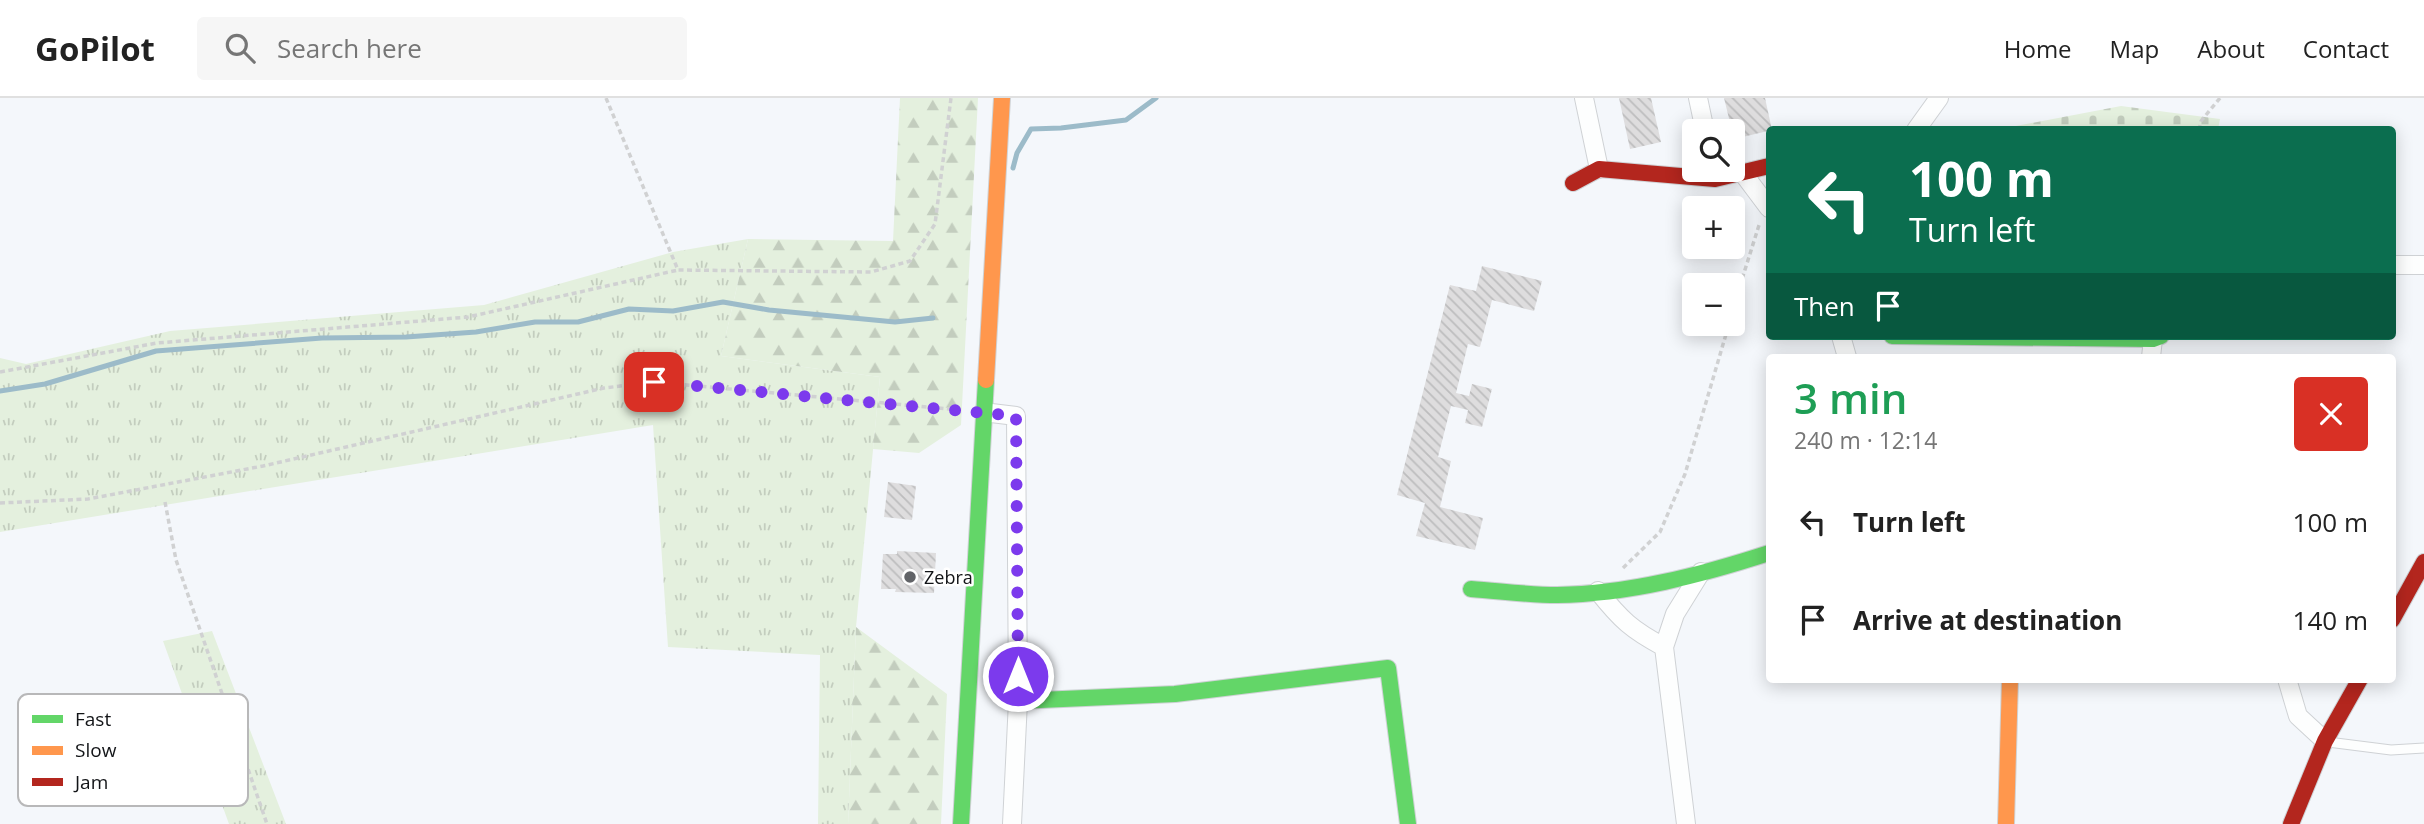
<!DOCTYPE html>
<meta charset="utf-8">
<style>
body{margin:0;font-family:"Open Sans",sans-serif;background:#f6f6f6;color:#222;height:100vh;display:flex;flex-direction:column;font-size:26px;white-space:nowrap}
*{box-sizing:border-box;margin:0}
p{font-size:23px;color:#767676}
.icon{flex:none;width:38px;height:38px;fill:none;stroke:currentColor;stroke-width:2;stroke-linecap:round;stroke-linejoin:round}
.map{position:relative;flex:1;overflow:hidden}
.details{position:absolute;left:1766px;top:256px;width:630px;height:329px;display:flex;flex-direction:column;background:#fff;border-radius:7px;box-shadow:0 4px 18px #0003}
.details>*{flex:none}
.top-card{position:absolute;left:1766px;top:28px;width:630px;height:214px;border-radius:7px;box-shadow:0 4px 18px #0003;background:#0b6e4f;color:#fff;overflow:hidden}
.buttons{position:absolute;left:1682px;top:21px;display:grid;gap:14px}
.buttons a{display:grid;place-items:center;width:63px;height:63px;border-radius:7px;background:#fff;box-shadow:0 4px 18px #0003;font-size:35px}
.pin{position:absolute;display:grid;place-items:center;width:60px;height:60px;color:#fff;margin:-30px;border-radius:14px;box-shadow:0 4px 10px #0006}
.me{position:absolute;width:77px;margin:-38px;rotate:0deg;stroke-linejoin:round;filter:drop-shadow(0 0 5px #0008)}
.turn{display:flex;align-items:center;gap:24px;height:147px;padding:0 28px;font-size:32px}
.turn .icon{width:91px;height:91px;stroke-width:2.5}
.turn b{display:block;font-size:49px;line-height:60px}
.then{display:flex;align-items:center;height:66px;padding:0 28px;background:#0003;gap:14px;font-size:26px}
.round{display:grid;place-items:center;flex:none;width:74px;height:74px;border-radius:7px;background:#f6f6f6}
.summary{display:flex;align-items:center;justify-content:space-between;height:119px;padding:0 28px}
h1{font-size:42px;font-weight:600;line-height:52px;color:#1e9e55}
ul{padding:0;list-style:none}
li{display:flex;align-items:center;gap:21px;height:98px;padding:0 28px}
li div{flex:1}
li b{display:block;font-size:26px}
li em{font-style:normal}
header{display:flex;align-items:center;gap:42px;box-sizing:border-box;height:98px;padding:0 35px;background:#fff;border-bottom:2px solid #e0e0e0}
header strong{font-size:33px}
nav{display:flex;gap:38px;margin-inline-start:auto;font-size:24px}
.search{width:490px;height:63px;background:#f6f6f6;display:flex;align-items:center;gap:18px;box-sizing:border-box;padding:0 24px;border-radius:7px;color:#767676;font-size:26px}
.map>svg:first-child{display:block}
</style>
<header>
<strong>GoPilot</strong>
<div class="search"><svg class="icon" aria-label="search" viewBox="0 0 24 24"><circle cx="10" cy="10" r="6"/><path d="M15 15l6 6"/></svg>Search here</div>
<nav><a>Home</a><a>Map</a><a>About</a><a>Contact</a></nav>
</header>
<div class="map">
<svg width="2424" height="726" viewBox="0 0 2424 726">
<defs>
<pattern id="grass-tufts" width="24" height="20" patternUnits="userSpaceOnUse" patternTransform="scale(1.75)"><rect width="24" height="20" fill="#e4f0de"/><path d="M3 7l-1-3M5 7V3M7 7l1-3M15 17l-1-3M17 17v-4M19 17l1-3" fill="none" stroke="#c3cdbe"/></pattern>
<pattern id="forest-firs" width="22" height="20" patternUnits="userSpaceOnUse" patternTransform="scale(1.75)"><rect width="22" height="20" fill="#e4f0de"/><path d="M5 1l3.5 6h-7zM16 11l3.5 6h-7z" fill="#c3cdbe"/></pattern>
<pattern id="cemetery-stones" width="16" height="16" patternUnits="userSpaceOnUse" patternTransform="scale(1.75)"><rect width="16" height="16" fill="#e4f0de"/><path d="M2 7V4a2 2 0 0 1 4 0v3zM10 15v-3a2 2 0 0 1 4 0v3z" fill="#c3cdbe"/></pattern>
<pattern id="building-back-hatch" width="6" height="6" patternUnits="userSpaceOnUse" patternTransform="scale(1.75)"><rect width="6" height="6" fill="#deddde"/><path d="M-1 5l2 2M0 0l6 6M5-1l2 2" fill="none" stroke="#bdbdbe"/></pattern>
</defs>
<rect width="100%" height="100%" fill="#f4f7fb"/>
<path fill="url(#grass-tufts)" d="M748,141L721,258L880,279L856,529L848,726H818L820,557L668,549L653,327L0,434V260L26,266L170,233L484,207L673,154Z
M212,533L286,726H229L163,543Z"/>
<path fill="url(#forest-firs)" d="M900,0H978L961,327L919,355L873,351L880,279L721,258L748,141L893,143Z
M856,529L947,596L941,726H848Z"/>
<path fill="url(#cemetery-stones)" d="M2121,8L2220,21L2218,31H2000Z"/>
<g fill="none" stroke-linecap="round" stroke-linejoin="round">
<path stroke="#9cbbc9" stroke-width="5" d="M1013,70L1017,55L1031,31L1061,30L1126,22L1156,0
M0,293L45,286L156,253L322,240L406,239L476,234L535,224H578L629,211L673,213L723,204L769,212L895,224L933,220"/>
</g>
<path fill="url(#building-back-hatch)" d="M1619,0H1651L1661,44L1630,51Z
M1724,0H1765L1772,32L1734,41Z
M1482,168L1542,183L1534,213L1492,202L1480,249L1468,246L1456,295L1469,298L1472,286L1492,291L1482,329L1465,325L1468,312L1451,308L1438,359L1451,363L1440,409L1483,420L1475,452L1416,438L1425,405L1397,397L1450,187L1476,193Z
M888,384L916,388L912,422L884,419Z
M897,453L936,455L934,495L895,494L896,491H881L883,456H897Z"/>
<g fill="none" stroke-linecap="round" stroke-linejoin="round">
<g stroke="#cfd2d5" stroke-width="11">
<path id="lane" d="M2328,644L2391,652L2424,650"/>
</g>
<g stroke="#cfd2d5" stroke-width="20">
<path id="street" d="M1584,0L1599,71
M1698,0L1705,33
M1916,32L1939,0
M1742,74L1769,110
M2392,167H2424
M1841,238L1847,259
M2151,259L2153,241
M983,314L1016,318L1018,603L1012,726
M1598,493C1621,522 1632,532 1664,549
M2287,581L2298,618L2325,643
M1686,726L1664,549L1675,516L1701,474"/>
</g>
<g stroke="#cfd2d5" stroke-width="18">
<path id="fast" d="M1892,238L2153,241L2161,238
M1471,491C1500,493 1529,497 1557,497C1629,496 1701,477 1769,455
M1018,603L1175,596L1388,570L1408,726
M961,726L986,282"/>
</g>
<g stroke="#cfd2d5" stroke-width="18">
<path id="slow" d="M986,282L1002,0
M2006,726L2010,581"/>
</g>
<g stroke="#cfd2d5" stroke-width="18">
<path id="jam" d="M1573,85L1599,71L1715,81L1769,68
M2392,522L2424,464
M2291,726L2325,643L2360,581"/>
</g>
<path stroke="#d0d1d2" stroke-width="3.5" stroke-dasharray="5 3.5" stroke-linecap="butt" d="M606,0L678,172L871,174L910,163L935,126L951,0
M2199,32L2201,23L2220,0
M1732,213L1760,124
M0,274L157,245L468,219L678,172
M165,404L176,462L267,726
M0,405L88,401L263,368L604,290L654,284L960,312
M1623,470L1660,434L1685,376L1729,226"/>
<use href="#lane" stroke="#fdfefe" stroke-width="9"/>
<use href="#street" stroke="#fdfefe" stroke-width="18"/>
<use href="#fast" stroke="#63d668" stroke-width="16"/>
<use href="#slow" stroke="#ff974d" stroke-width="16"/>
<use href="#jam" stroke="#b3261e" stroke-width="16"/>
</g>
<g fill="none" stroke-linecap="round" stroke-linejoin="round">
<path stroke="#7c3aed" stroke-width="12" stroke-dasharray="0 21.6" d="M654,284L1016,318L1018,578"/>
</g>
<circle fill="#616367" stroke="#fff" stroke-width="2.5" cx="910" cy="479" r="7"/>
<g text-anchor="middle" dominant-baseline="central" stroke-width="5" stroke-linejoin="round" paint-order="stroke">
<g font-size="18" fill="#121417" stroke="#fff" text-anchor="start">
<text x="924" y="479">Zebra</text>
</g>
</g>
<rect x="18" y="596" width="230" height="112" rx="10" fill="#fff" stroke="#b8b8b9" stroke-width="2"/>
<rect x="32" y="617" width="31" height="8" fill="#63d668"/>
<rect x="32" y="648" width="31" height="9" fill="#ff974d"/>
<rect x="32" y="680" width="31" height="8" fill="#b3261e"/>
<g font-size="19" fill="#121417">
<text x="75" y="628">Fast</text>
<text x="75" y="659">Slow</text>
<text x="75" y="691">Jam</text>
</g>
</svg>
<div class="buttons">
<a><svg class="icon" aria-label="search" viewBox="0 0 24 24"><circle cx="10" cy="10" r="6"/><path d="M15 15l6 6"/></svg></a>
<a>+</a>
<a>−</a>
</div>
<div class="pin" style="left:654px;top:284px;background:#d93025"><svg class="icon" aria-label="arrive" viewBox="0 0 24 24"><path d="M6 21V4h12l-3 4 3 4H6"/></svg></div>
<svg class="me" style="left:1018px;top:578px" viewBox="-20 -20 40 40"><circle r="17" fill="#7c3aed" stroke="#fff" stroke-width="3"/><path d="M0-11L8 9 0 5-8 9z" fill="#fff"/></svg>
<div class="top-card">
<div class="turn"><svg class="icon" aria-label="left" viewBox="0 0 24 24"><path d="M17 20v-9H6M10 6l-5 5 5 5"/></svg><div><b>100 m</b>Turn left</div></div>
<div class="then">Then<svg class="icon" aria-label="arrive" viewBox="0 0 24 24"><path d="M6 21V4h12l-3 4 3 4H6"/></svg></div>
</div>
<section class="details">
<div class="summary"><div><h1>3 min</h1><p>240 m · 12:14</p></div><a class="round" style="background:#d93025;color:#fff"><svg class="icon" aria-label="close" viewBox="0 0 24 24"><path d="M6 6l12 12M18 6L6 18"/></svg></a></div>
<ul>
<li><svg class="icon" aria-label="left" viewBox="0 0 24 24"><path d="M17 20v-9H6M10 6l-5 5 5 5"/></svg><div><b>Turn left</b></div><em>100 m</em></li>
<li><svg class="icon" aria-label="arrive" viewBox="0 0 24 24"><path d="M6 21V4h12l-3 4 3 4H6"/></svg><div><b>Arrive at destination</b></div><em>140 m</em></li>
</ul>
</section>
</div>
